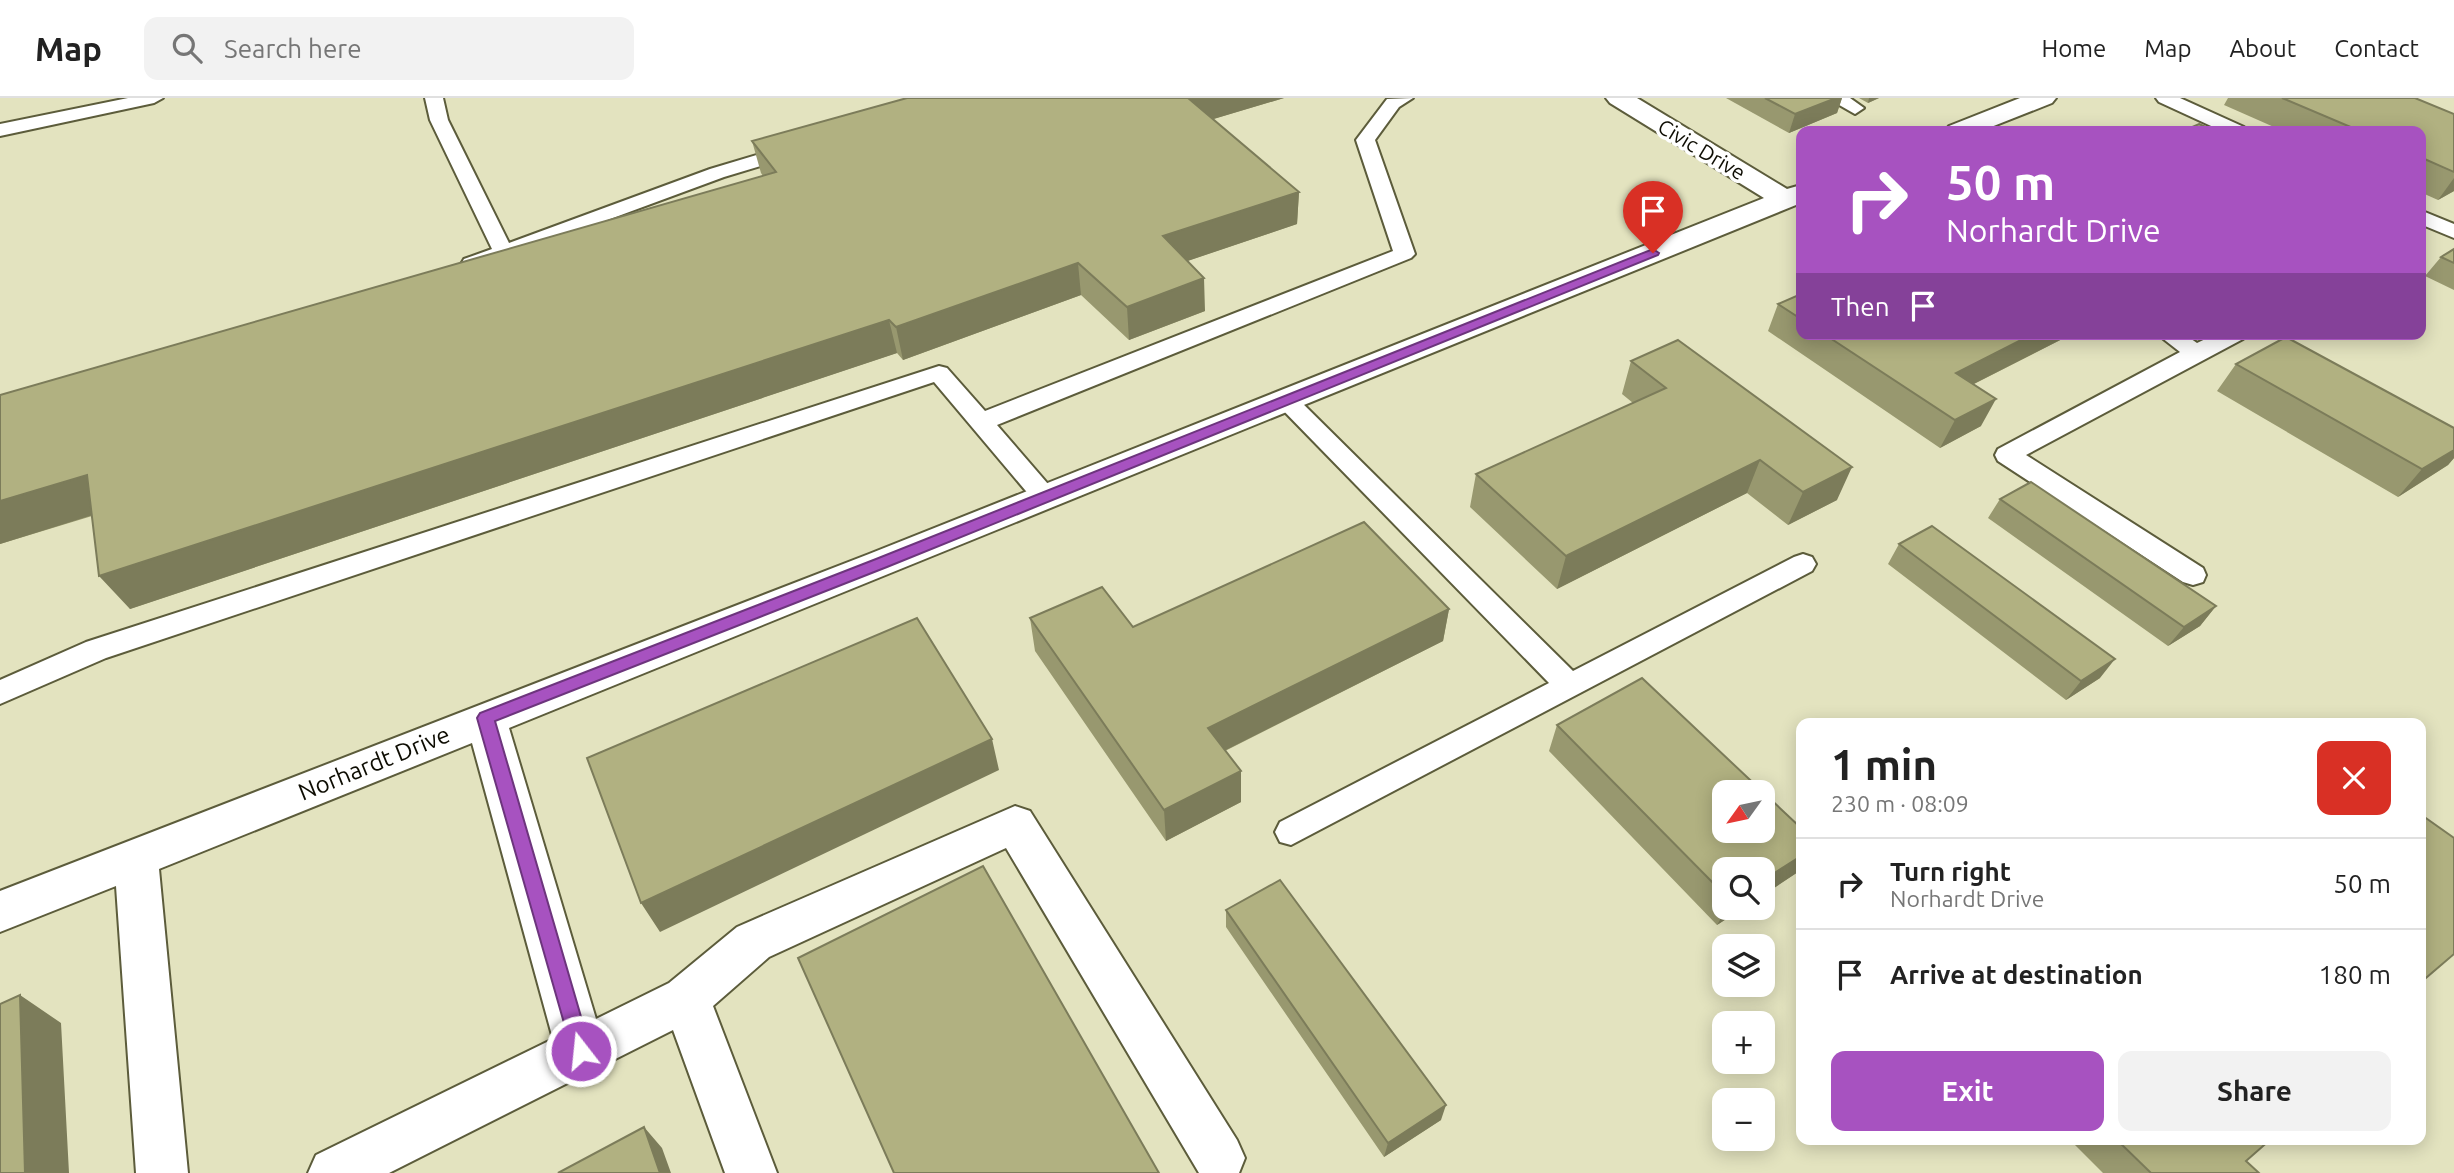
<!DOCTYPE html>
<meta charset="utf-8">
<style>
body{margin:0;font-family:Ubuntu,sans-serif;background:#f2f2f2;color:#222;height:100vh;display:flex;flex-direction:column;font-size:26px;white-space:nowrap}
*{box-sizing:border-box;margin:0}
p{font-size:23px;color:#767676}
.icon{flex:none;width:38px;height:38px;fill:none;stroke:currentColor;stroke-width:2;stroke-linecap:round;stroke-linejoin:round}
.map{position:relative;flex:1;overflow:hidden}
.details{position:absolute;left:1796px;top:620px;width:630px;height:427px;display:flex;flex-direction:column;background:#fff;border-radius:14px;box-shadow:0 4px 18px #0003}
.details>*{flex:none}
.guide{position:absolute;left:1796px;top:28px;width:630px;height:214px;border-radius:14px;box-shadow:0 4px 18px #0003;background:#a752c0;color:#fff;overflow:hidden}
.needle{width:46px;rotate:237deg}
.controls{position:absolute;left:1712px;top:682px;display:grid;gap:14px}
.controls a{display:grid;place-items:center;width:63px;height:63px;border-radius:14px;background:#fff;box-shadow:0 4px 18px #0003;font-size:35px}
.pin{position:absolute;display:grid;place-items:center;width:60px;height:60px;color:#fff;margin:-72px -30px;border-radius:50% 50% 50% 0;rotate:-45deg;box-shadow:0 0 7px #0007}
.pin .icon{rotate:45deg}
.me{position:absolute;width:77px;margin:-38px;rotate:344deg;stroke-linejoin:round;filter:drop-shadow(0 0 5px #0008)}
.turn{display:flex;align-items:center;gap:24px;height:147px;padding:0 35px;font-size:32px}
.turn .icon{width:91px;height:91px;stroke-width:2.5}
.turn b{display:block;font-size:49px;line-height:60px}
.then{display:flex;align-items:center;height:66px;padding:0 35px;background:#0003;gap:14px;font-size:26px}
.round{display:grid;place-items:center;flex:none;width:74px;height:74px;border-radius:14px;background:#f2f2f2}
.headline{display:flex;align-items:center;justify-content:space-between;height:119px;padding:0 35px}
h1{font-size:42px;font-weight:600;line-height:52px}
.action{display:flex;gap:14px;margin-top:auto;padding:14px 35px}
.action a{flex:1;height:80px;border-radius:14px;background:#a752c0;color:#fff;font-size:28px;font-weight:600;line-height:80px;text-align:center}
.action a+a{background:#f2f2f2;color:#222}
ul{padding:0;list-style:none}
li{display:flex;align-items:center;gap:21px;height:91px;padding:0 35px;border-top:2px solid #e0e0e0}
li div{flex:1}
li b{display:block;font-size:26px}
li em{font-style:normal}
header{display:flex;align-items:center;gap:42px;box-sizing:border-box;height:98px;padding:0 35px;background:#fff;border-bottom:2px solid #e0e0e0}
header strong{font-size:33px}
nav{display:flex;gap:38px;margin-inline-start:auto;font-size:24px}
.search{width:490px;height:63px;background:#f2f2f2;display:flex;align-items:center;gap:18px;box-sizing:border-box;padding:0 24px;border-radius:14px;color:#767676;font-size:26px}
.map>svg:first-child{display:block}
</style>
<header>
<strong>Map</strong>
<div class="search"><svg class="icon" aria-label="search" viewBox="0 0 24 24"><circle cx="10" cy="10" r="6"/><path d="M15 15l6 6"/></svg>Search here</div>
<nav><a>Home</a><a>Map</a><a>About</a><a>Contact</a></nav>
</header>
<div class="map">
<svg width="2454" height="1075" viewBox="0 0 2454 1075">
<rect width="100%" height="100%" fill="#e3e3bf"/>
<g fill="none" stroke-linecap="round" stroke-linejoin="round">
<g stroke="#5c5c3b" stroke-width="4">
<path id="lane" d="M128,0H163L154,5L0,38V26Z
M425,0H443L448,22L509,145L710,71L793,46L803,52L800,56L724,79L472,172L464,171L461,166L464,161L492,151L430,22Z
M1413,0L1399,9L1375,42L1415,156L1411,160L997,327L1054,393L1058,399L1054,405L1045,408L1036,405L934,284L106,560L0,606V582L86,544L939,268L947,270L985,313L1393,153L1356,42L1387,1Z
M1827,0H1850L1864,10L1855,16Z
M2156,0H2180L2244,29L2246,33H2222L2159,4Z
M2420,112L2454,126V140L2420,126Z
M2157,236H2184L2197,245L2216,236H2246L2243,241L2026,357L2203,470L2206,477L2203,484L2193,487L2183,484L1998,363L1995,357L1998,351L2180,254Z
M1285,293L1293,296L1573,573L1794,459L1803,456L1812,459L1816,466L1812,473L1291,747L1280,744L1275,734L1280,724L1549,585L1277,306L1273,301L1277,296Z"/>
</g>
<g stroke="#5c5c3b" stroke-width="4">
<path id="street" d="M1606,0H1637L1787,91L1801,87V105L509,630L596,921L669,885L737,829L1015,708L1030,713L1237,1042L1245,1060L1239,1075H1199L1006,750L769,859L713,908L777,1075H725L673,932L389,1075H308L316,1057L553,941L472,645L159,771L188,1075H136L116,788L0,834V793L869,456L1764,100L1610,5Z
M2020,0H2056L2052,5L1981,33H1945L1949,28Z"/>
</g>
<use href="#lane" fill="#fff" fill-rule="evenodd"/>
<use href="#street" fill="#fff" fill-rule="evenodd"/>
</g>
<path fill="#98986f" d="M907,0H1284L1213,21L1299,94L1297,126L1187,163L1205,213L1129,242L1081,197L903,262L897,255L130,511L92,418L0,446V297L763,78L761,75L752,43Z
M1726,0H1842L1837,15L1789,35Z
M1859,0H1879L1868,5Z
M2228,0H2415L2454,16V93L2438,102L2420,94V33H2283L2224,7Z
M2454,151V192L2425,178L2441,159Z
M1801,196V236H2072L1974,286L1981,328L1940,350L1768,233L1778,206Z
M1631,263L1837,402L1788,427L1747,395L1557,491L1470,409L1476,376L1633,305L1622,296Z
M2236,266L2454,330V360L2448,367L2398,399L2217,293Z
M2000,401L2216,508L2200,528L2168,548L1988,420Z
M1899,446L2100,580L2066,602L1888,466Z
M1449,511L1443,543L1225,653L1241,673V704L1166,743L1035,553L1030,520L1133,529Z
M1557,627L1801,730V772L1762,798V772H1724V810H1743L1717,827L1549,653Z
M1226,812L1441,1022L1384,1059L1226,829Z
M2069,1041H2271L2246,1063L2259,1075H2103Z"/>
<path fill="#7c7c5a" d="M1186,0H1284L1187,29Z
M1836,0H1842L1837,15L1789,35L1795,16Z
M1869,0H1879L1868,5Z
M2454,80V93L2438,102Z
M1299,94L1297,126L1164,171L1163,138Z
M1078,165L1081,197L903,262L896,229Z
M1204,180L1205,213L1129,242L1127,209Z
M889,222L897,255L130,511L99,478Z
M2033,236H2072L1942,302L1956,275Z
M1996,301L1981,328L1940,350L1955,322Z
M2454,352V360L2448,367L2398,399L2422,371Z
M1760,362L1747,395L1557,491L1566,458Z
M1852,369L1837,402L1788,427L1803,394Z
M87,377L115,410L0,446V403Z
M2216,508L2200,528L2168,548L2184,529Z
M1449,511L1443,543L1208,661V630Z
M2115,561L2100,580L2066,602L2081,583Z
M992,641L999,672L660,834L641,805Z
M1241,673V704L1166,743L1164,712Z
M1801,758V772L1762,798V783Z
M1727,810H1743L1717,827Z
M20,897L61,925L69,1075H25Z
M1446,1007L1441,1022L1384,1059L1388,1045Z
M644,1029L662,1050L671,1075H660Z"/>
<path fill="#b1b181" stroke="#7c7c5a" stroke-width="2" fill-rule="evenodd" d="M907,0H1188L1299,94L1163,138L1204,180L1127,209L1078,165L896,229L889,222L99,478L87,377L0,403V297L776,74L752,43Z
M1765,0H1836L1795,16Z
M2282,0H2415L2454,16V74L2420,59V33H2360Z
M2199,26L2215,33H2183Z
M2454,151V165L2441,159Z
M1801,196V221L1778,206Z
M1824,236H2033L1956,275L1996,301L1955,322Z
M2286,239L2454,330V352L2422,371L2236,266Z
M1678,242L1852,369L1803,394L1760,362L1566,458L1476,376L1666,290L1631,263Z
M2031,384L2216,508L2184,529L2000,401Z
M1364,424L1449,511L1208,630L1241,673L1164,712L1030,520L1102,489L1133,529Z
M1932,428L2115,561L2081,583L1899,446Z
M917,520L992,641L641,805L587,660Z
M1642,580L1801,730V758L1762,783V772H1724V796L1557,627ZM1724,695H1762V733H1724Z
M2423,718L2454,740V856L2420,885V720Z
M983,768L1159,1075H894L798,860Z
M1280,782L1446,1007L1388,1045L1226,812Z
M20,897L25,1075H0V906Z
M644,1029L660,1075H558Z
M2116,1041H2271L2246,1063L2259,1075H2151Z"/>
<path fill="#a752c0" stroke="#6d357d" stroke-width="2" d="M1653,151L1659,155L1658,157L887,469L495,623L591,953L588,960L581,962L574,960L477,620L480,615L876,461Z"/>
<g text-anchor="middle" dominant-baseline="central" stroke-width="7" stroke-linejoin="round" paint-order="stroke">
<g font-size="21" fill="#0d0c02" stroke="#fff">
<text transform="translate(1702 51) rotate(31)">Civic Drive</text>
</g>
<g font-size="24" fill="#0d0c02" stroke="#fff">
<text transform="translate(374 665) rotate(-22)">Norhardt Drive</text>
</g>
</g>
</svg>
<div class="controls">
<a><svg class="needle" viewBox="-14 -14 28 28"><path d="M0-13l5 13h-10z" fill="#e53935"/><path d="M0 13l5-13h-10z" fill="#767676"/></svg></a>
<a><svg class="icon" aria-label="search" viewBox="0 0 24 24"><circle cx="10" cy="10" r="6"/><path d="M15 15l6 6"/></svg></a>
<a><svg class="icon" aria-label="layers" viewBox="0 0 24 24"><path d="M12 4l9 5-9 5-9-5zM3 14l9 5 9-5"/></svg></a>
<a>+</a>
<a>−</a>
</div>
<div class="pin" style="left:1653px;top:155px;background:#d93025"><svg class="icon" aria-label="arrive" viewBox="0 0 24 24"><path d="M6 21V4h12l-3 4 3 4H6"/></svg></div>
<svg class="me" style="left:581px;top:953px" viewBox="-20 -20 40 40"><circle r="17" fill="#a752c0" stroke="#fff" stroke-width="3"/><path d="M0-11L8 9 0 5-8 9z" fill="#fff"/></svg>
<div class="guide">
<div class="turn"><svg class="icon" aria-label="right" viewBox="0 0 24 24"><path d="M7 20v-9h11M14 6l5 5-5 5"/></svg><div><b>50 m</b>Norhardt Drive</div></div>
<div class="then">Then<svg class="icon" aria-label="arrive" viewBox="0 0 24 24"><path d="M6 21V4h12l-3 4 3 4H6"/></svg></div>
</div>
<section class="details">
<div class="headline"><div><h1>1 min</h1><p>230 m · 08:09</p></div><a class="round" style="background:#d93025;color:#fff"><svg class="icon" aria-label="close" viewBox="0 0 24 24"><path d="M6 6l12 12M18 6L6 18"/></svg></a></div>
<ul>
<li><svg class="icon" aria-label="right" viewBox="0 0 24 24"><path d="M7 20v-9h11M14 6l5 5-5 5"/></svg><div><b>Turn right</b><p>Norhardt Drive</p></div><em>50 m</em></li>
<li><svg class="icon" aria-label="arrive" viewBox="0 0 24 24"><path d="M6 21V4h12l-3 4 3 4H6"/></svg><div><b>Arrive at destination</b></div><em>180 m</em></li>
</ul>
<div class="action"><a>Exit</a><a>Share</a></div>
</section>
</div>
